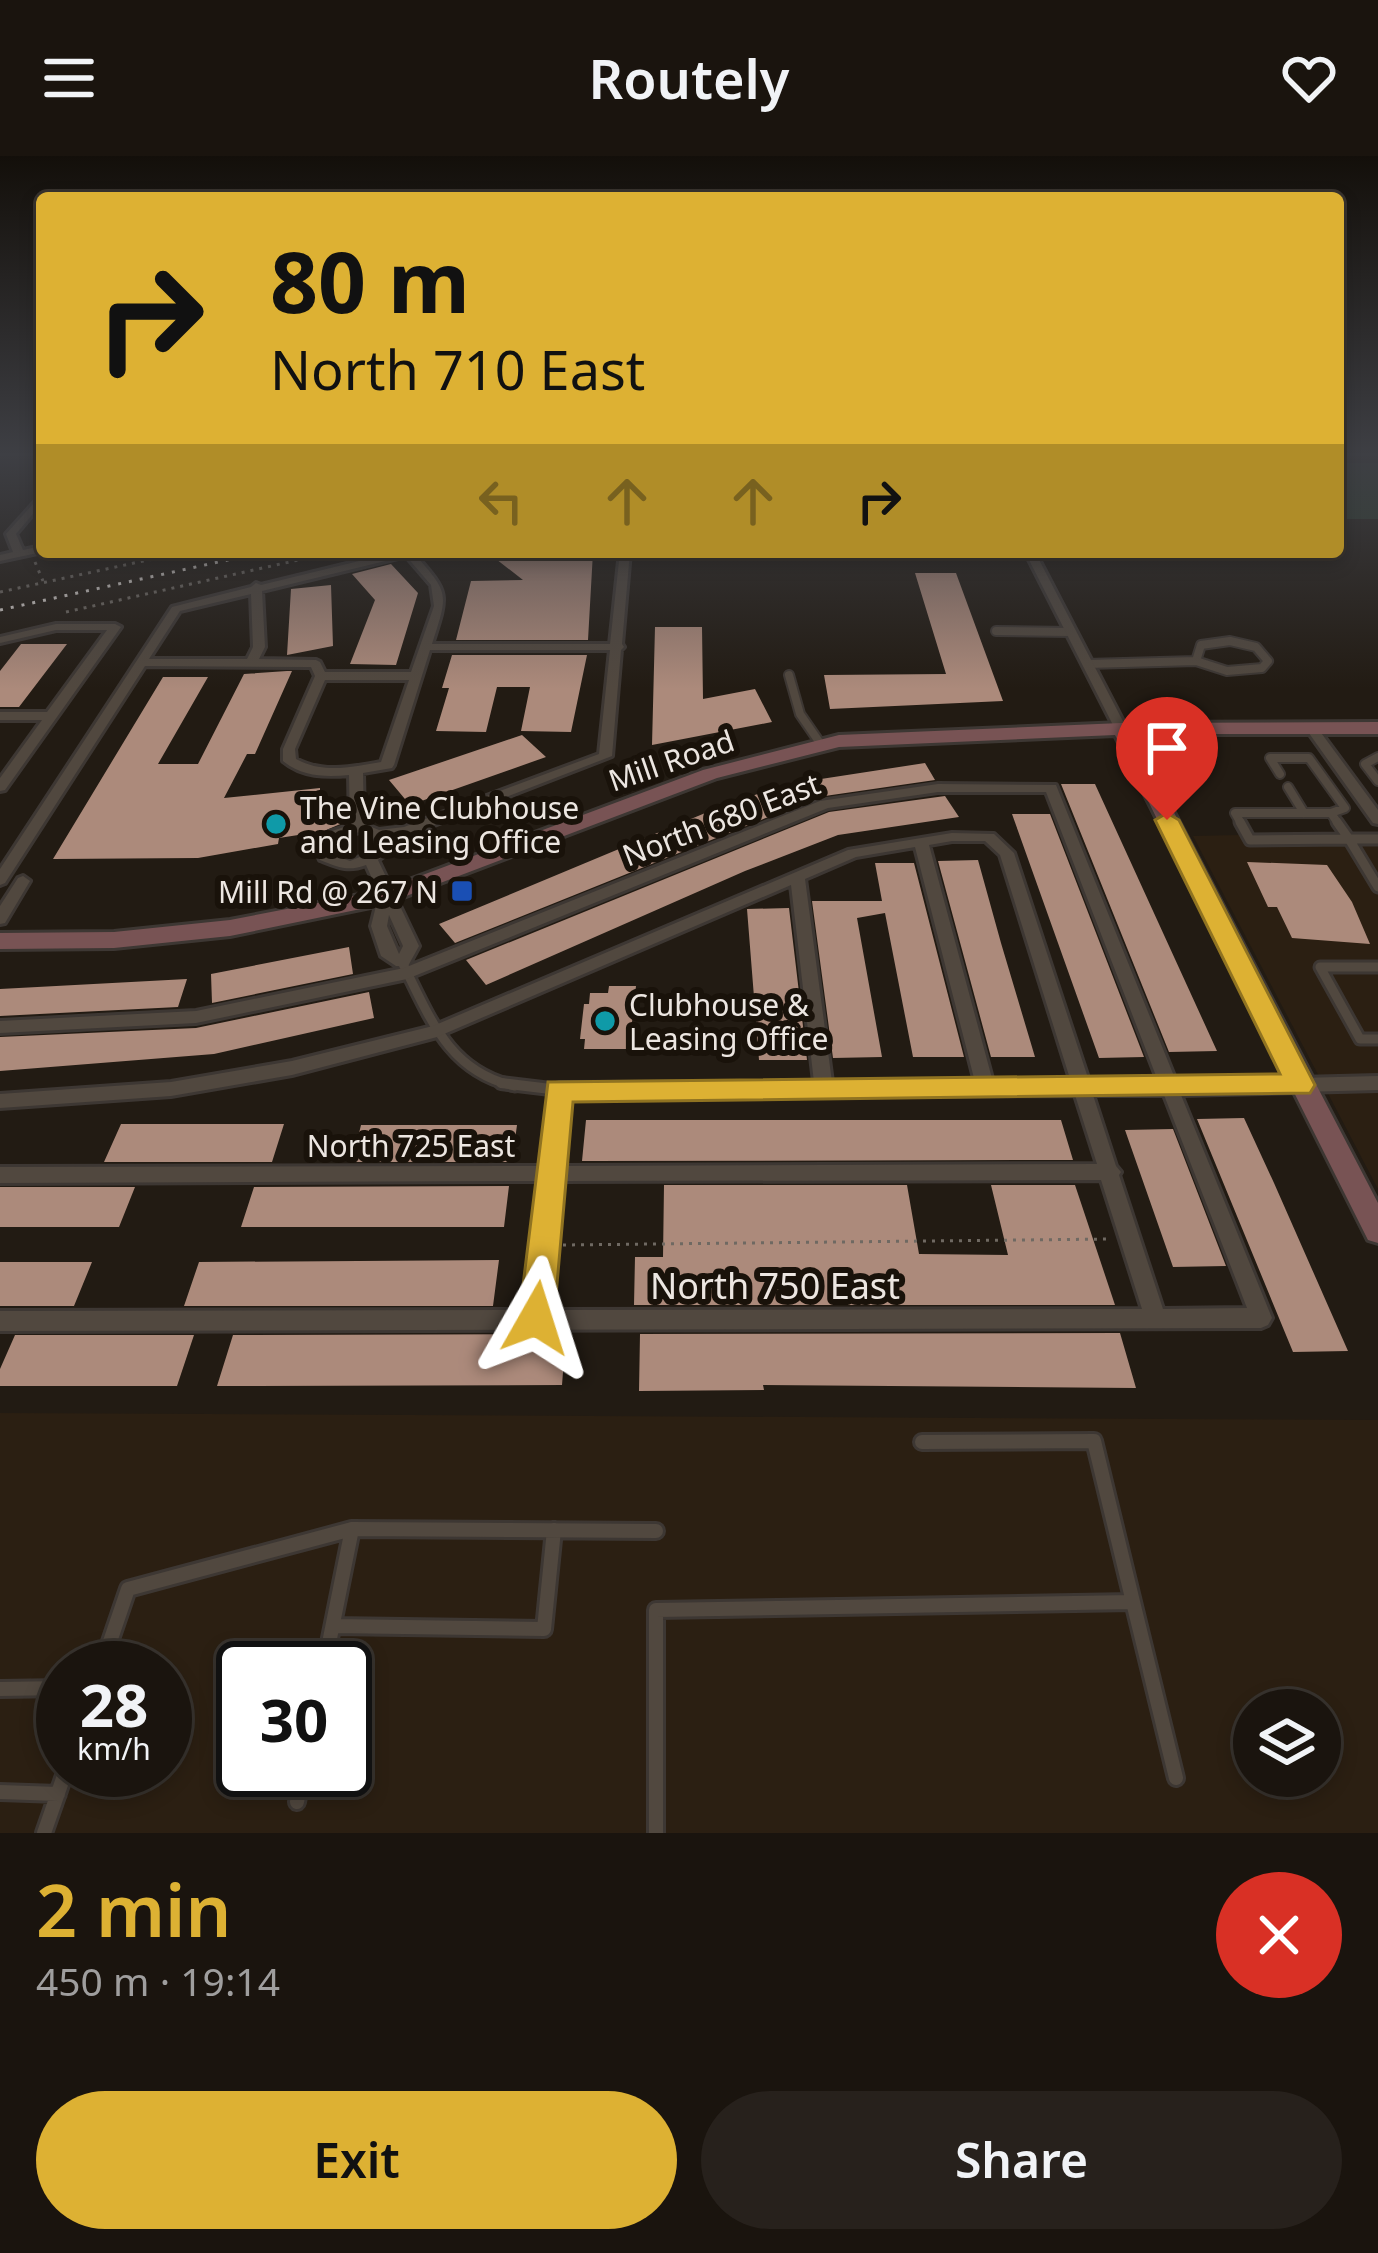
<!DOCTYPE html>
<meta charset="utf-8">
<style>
body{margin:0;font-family:"Noto Sans",sans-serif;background:#27211c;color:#f1f3f6;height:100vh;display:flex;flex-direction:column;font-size:45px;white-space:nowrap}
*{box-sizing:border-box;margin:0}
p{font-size:39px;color:#9f9e9e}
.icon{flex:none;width:66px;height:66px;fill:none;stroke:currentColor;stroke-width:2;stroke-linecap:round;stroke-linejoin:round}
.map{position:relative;height:1677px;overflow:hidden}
.drawer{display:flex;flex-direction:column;background:#1a140e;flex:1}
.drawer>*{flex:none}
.hud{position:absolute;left:36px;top:36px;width:1308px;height:366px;border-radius:12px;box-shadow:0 6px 18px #0003,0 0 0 3px #38332e;background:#ddb133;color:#111;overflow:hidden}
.controls{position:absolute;left:1233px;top:1533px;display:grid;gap:24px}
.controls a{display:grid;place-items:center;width:108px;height:108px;border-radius:50%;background:#1a140e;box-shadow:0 6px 18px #0003,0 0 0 3px #38332e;font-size:60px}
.speed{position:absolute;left:36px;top:1485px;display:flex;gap:24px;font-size:60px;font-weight:700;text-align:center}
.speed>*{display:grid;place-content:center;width:156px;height:156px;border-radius:50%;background:#1a140e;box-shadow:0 6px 18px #0003,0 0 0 3px #38332e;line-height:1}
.speed small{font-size:30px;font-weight:400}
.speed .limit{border:6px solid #111;border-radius:18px;background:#fff;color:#111}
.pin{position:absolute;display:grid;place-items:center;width:102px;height:102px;color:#fff;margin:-123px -51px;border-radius:50% 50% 50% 0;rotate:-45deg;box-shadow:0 0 12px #0007}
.pin .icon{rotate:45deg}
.me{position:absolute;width:132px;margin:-66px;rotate:6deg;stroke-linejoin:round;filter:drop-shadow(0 0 9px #0008)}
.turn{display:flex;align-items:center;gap:42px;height:252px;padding:0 36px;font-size:54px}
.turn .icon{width:156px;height:156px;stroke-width:2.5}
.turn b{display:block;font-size:84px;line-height:102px}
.lanes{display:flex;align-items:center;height:114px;padding:0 36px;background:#0003;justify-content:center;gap:60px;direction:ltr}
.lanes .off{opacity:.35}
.round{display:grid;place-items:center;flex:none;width:126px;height:126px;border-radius:63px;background:#27211c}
.overview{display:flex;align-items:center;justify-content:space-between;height:204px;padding:0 36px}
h1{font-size:72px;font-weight:600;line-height:90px;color:#ddb133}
.button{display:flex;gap:24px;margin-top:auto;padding:24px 36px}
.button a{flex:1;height:138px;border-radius:72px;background:#ddb133;color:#111;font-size:48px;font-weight:600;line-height:138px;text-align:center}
.button a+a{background:#27211c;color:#f1f3f6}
header{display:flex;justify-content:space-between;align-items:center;height:156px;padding:0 36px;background:#1a140e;font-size:54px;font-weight:600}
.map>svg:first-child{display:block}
</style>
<header><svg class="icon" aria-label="menu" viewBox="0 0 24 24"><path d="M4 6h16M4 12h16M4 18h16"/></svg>Routely<svg class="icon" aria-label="heart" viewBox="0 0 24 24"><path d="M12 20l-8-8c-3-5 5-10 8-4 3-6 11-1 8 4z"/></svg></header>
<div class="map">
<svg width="1378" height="1677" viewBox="0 0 1378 1677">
<rect width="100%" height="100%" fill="#221b13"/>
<path fill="#2b1f12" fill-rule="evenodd" d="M1378,676V1033L1193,680Z
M0,1257L1378,1264V1677H0ZM63,1512H165V1614H63ZM243,1512H345V1614H243ZM1254,1554H1320V1620H1254Z"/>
<path fill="#2c3e2c" d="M1338,307H1378V363H1338Z"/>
<path fill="#ac8a7b" d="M487,396H593L588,484H456L471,425L523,424Z
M391,408L418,437L396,509L350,508L375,444L352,418Z
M915,417H956L1003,545L830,553L824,519L946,518Z
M331,429L333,490L287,499L291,433Z
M655,471H702L703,543L755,533L772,566L652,589Z
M21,488H67L19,551H0V515Z
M452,499H587L571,576L521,575L530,531H497L486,576L436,575L449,532H442Z
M287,515H292L255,598H247L224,642L320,632V661L345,666L324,675L279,682L278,688L198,702L53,703L163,521H208L158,608H198L244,518Z
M522,579L546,601L410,649L389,624Z
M925,607L935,624L818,641L455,787L439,768L734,645L795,627Z
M1061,628H1095L1217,895L1169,896Z
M945,640L959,661L838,679L745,715L486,829L466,804L829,656Z
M1012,658H1050L1144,901L1099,902Z
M978,704L1001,787L1035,901H991L938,705Z
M1247,706L1327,709L1352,746L1370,788L1292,782L1277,751H1268Z
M875,707H914L964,901H913L885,757L857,762L882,901L833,902L812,745H882Z
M789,752L807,904H759L747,753Z
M349,791L353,818L212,847L211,818Z
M187,823L178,851L0,860V833Z
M609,830H636L629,893H584L585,883H580L584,848H589L590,837H608Z
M369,836L374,862L214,898L0,915V881L196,872Z
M1244,962L1274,1027L1348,1195L1293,1196L1197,963Z
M586,964H1061L1073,1004L582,1005Z
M121,968H284L272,1006H104Z
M361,969H517L512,1006H352Z
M1173,973L1226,1110L1173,1111L1125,974Z
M664,1029H907L919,1098L1008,1099L991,1029H1075L1115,1149H634L635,1101H663Z
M509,1030L504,1071H241L254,1031Z
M0,1031H135L119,1071H0Z
M499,1104L493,1150H184L199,1106Z
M0,1106H92L74,1150H0Z
M1120,1177L1136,1232L763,1229L764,1234L639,1235L640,1178Z
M566,1178L562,1229L217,1230L233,1179Z
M15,1179H194L177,1230H0V1213Z"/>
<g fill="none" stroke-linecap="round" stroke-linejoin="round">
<g stroke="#3d3733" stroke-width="12">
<path id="lane-far3" d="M996,475L1071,476
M1230,485L1256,491L1268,505L1262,512L1227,515L1196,505L1201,489Z
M1087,508L1196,505
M789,519L800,558L822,590
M1378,601L1365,608L1378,625
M1280,618L1270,602H1309L1345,652L1331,657L1339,669
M1288,631L1304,657
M1242,669L1235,657H1331"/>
</g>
<g stroke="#3d3733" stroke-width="15">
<path id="lane-far2" d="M1240,666L1250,684L1349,683
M1337,666L1349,683
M1378,683H1349L1378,731
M402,806C430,862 449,916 515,930
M1378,811H1320L1360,883H1378"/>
</g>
<g stroke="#3d3733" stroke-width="16">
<path id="lane-far1" d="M501,927L559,934"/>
</g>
<g stroke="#3d3733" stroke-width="20">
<path id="lane" d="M922,1286L1094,1285L1133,1446
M333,1470L544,1473L554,1374
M101,1512L128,1433L352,1373
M324,1512L352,1373L656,1375
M0,1533L63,1532
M0,1636L58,1638
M297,1646L303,1614
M44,1677L66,1614
M656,1677V1454L1133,1446L1176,1622"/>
</g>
<g stroke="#3d3733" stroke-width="6">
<path id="street" d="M42,338V347L16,378L23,394L42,390V396L0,405V399L13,396L6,378Z
M396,396H413C449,438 449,435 432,488H610L620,396H630L622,488L624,491L621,494L612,600L411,678L390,681L385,699L378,704L419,790L408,810H396L381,800L371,770L379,738L366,709C348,716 338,711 320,704L316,695L329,676L350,669L349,619C326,621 302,621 283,605V593L315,520L311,511L145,510L5,727L0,729V713L172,451L251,431L256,427L261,429ZM406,400L431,429L434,450L411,516H325L320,506L316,504L259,503L265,491L262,435ZM251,438L253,491L247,503H149L180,455ZM430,494H610L599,598L404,671L379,674L364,668L363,617L392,612L394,609ZM325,524H409L381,606C353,611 323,618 296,603L295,593ZM363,676L376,684L372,696L350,705L331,698C331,681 348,677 363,676ZM389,759L403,790L399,798L387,770Z
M1025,396H1035L1127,573L1125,576H1117L1115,573Z
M56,468H115L121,471L5,634L0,635V622L42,564H0V556H47L107,474H56L0,487V481Z
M1312,569L1316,570L1378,654V668L1373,667L1306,573Z
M938,628L1056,629L1176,925L1378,920V934L1181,939L1272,1162L1268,1169L1261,1172L0,1175V1155L526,1154L540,1025L0,1027V1011L542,1010L550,934L553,929L559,927L814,926L791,729L437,881L292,919L171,940L0,952V938L171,926L292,905L433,870L848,694L952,677L994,678L1014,697L1089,925H1158L1046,636H938L828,652L407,823L196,867L0,877V865L196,855L404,812L820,645ZM952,685H985L1000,699L1071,926H993L929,689ZM915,691L975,926H832L805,723L856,701ZM1075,939L1097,1008L561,1010L567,941ZM1093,939H1164L1247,1152L1163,1153L1119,1019L1121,1016L1116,1010ZM1101,1024L1142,1153L547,1154L559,1025Z
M23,720L30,725L5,767L0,768V750L18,722Z"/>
</g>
<g stroke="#3d3733" stroke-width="6">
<path id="secondary" d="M1378,566V578H1133L1378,1047V1087L1368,1084L1115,579L839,591L717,622L385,748L230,780L114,792L0,793V777L114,776L230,764L380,735L703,614L839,579L1121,567Z"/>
</g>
<path stroke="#6f6962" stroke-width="3" stroke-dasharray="3 6" stroke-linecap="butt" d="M35,406L43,425
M0,436L185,396
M66,456L334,396
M563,1089L1111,1083"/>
<use href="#lane-far3" stroke="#51483f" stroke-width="8"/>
<use href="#lane-far2" stroke="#51483f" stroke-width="9"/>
<use href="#lane-far1" stroke="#51483f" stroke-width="10"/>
<use href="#lane" stroke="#51483f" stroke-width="14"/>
<use href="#street" fill="#51483f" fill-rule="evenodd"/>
<use href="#secondary" fill="#785354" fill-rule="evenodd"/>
<path stroke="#d4cec9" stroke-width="3" stroke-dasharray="3 8" stroke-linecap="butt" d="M0,454L264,396"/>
</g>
<linearGradient id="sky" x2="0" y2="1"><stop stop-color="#130f0a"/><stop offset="0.56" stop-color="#3e3f44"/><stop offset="1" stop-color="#3e3f44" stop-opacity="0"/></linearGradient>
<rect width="1378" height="533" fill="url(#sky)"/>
<path fill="#ddb133" stroke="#907321" stroke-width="3" d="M1167,657L1179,664L1315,929L1310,937L573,946L554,1162L549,1173L536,1177L524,1173L519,1162L548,926L1280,918L1155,664Z"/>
<g fill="#0f9aa8" stroke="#19120a" stroke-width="4.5">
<circle cx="276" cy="668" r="12"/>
<circle cx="605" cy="865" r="12"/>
</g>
<rect fill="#1a4fb4" stroke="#19120a" stroke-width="4.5" x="450" y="723" width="24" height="24" rx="6"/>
<g text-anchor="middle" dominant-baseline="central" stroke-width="12" stroke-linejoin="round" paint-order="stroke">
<g font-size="30" fill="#ece6e1" stroke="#19120a">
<text transform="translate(671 604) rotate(-19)">Mill Road</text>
<text transform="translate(721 663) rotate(-21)">North 680 East</text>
<text x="411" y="989">North 725 East</text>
</g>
<g font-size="30" fill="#ece6e1" stroke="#19120a" text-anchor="start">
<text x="300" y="651">The Vine Clubhouse<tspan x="300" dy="34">and Leasing Office</tspan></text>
<text x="438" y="735" text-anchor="end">Mill Rd @ 267 N</text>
<text x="629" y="848">Clubhouse &amp;<tspan x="629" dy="34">Leasing Office</tspan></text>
</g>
<g font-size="36" fill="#ece6e1" stroke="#19120a">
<text x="775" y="1129">North 750 East</text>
</g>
</g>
</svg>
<div class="controls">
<a><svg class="icon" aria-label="layers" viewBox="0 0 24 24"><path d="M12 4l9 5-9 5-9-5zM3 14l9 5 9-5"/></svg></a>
</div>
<div class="speed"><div>28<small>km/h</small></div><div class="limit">30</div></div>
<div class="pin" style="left:1167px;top:664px;background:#d93025"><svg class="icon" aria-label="arrive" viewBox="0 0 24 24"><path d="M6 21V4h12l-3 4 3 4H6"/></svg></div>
<svg class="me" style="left:536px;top:1162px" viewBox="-20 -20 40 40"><path d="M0-17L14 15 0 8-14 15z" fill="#ddb133" stroke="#fff" stroke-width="4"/></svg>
<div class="hud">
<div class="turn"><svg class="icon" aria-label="right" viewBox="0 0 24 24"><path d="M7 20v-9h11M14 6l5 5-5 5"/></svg><div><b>80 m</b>North 710 East</div></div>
<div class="lanes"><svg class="icon off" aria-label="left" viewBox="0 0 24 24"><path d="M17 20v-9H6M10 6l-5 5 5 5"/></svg><svg class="icon off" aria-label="ahead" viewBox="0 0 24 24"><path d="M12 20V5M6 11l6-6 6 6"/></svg><svg class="icon off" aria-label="ahead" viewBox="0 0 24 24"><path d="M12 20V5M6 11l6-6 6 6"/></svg><svg class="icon" aria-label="right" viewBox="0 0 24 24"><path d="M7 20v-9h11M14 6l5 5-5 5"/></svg></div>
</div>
</div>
<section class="drawer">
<div class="overview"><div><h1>2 min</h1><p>450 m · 19:14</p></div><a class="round" style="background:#d93025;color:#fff"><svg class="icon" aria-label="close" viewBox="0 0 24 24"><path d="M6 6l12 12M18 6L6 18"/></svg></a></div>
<div class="button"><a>Exit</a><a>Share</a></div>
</section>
